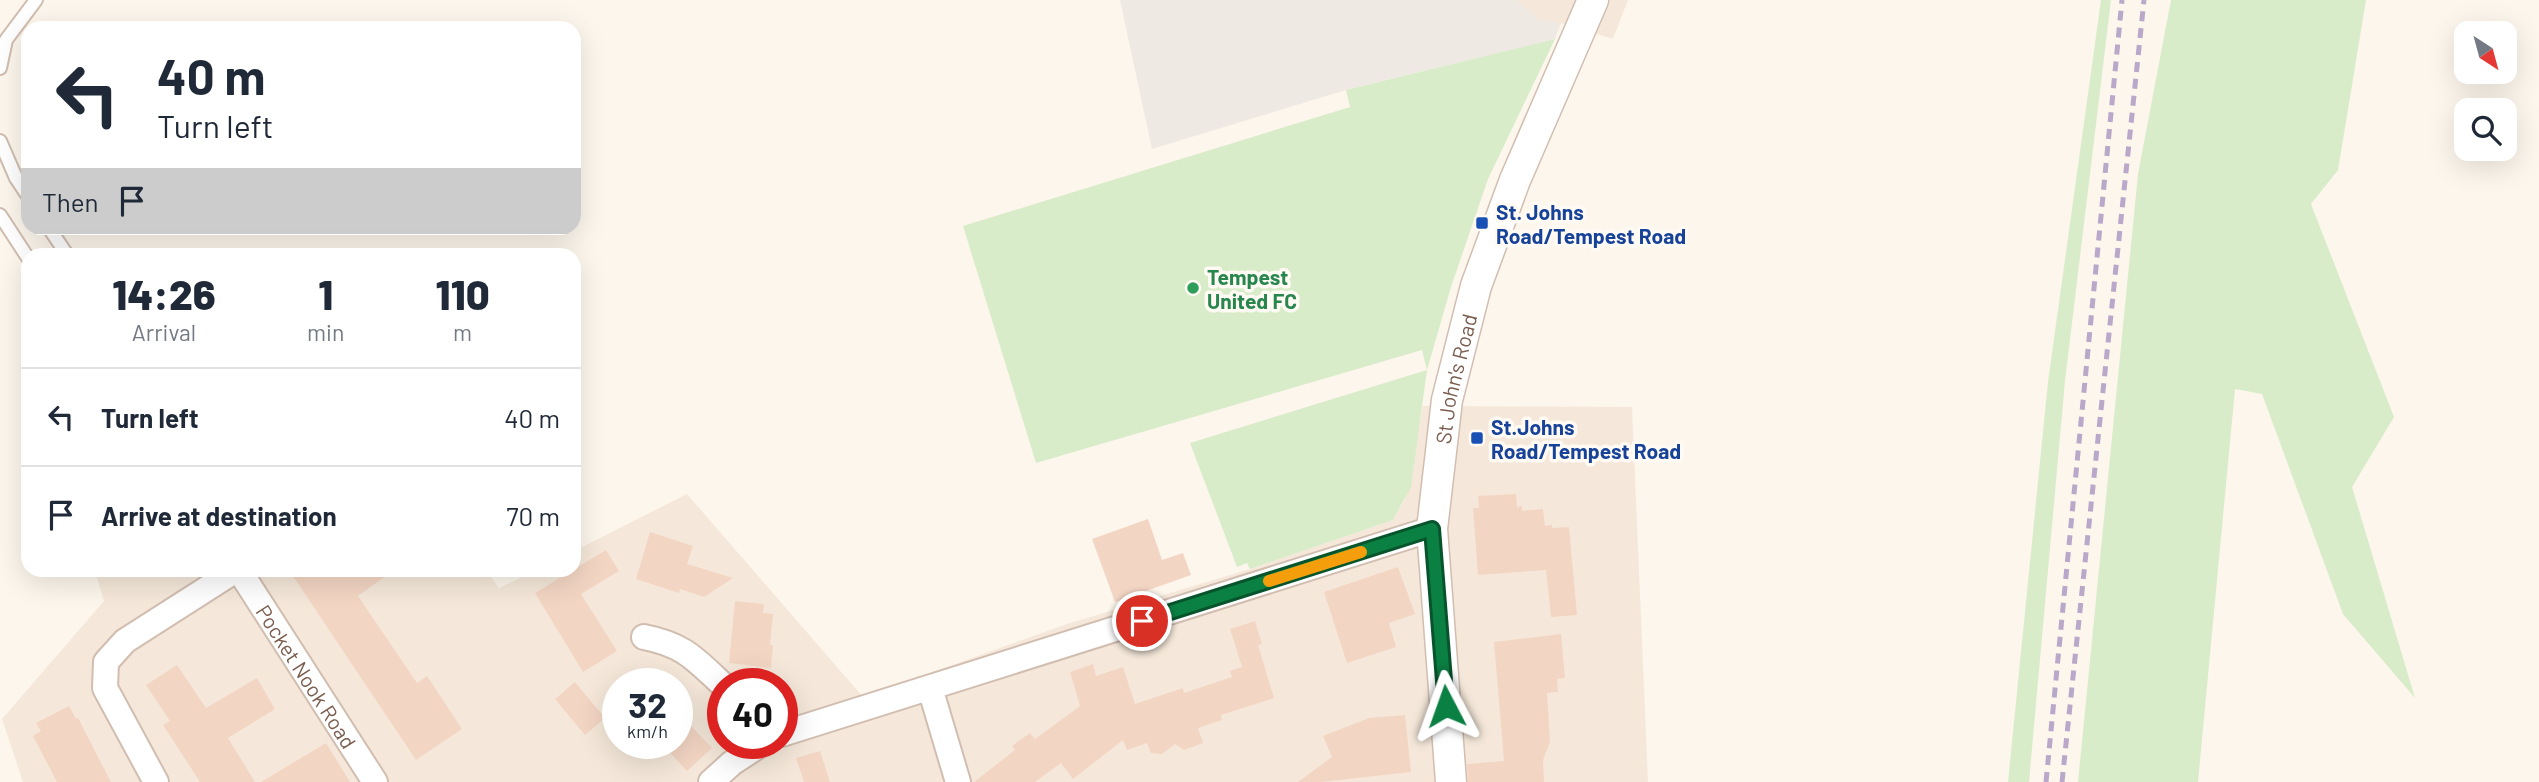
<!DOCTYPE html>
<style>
body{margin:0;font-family:Barlow,sans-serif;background:#f2f2f3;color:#1f2937;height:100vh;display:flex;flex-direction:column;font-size:26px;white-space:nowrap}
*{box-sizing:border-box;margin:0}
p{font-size:23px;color:#747a83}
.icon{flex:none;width:38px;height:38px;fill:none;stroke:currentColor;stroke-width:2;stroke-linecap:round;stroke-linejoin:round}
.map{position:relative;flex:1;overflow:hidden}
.panel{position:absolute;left:21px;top:248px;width:560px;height:329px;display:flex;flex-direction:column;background:#fff;border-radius:21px;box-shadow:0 7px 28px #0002}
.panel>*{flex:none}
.top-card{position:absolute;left:21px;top:21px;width:560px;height:214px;border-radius:21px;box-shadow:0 7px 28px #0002;background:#fff;color:#1f2937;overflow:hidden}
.needle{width:46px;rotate:144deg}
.buttons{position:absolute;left:2454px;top:21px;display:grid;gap:14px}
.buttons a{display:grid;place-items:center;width:63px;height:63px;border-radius:14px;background:#fff;box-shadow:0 7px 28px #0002;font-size:35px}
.speed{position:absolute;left:602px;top:668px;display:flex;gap:14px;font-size:35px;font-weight:700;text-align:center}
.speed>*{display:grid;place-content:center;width:91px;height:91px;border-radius:50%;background:#fff;box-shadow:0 7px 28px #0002;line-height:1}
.speed small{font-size:18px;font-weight:400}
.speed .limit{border:10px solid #d22;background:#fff;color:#111}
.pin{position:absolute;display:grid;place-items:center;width:60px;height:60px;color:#fff;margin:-30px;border:4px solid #fff;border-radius:50%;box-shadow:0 2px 7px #0007}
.me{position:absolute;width:77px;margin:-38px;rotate:356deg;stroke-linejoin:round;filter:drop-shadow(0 0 5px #0008)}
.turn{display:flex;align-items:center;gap:24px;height:147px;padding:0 21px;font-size:32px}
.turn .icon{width:91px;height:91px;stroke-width:2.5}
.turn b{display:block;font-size:49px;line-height:60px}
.then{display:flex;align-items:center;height:66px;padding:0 21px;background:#0003;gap:14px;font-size:26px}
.eta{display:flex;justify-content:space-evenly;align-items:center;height:119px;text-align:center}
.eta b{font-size:42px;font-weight:800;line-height:49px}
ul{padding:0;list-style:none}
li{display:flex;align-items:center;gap:21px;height:98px;padding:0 21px;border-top:2px solid #e0e1e3}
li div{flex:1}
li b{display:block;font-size:26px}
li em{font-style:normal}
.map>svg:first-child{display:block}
</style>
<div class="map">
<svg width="2539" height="782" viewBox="0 0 2539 782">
<rect width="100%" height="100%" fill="#fdf6ec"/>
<path fill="#f5e8da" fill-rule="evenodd" d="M1517,0H1628L1613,39L1561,23L1538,19Z
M1423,406L1632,407L1648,782H23L2,719L104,601L95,571L486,570L499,588L534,571L574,570V551L687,494L863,697L1067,624L1250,569L1393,520L1405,499ZM618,684H677V744H618ZM723,684H782V744H723Z"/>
<path fill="#efe9e4" d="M1120,0H1517L1538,19L1561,23L1555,39L1346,90L1152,149Z"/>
<path fill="#d8ecc9" d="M2101,0H2111L2065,381L2029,782H2008L2048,382Z
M2171,0H2366L2338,170L2311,204L2394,417L2352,487L2415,698L2343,614L2262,394L2235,389L2198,782H2078L2138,174Z
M1555,39L1488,179L1451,287L1427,370L1411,487L1393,520L1250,569L1247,563L1237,567L1190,443L1427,370L1422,350L1036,463L963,226L1350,107L1346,90Z"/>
<path fill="#f3d5c3" d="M1516,494L1517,507L1522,506V511L1543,509L1545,526L1552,525V528L1569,527L1577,615L1551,617L1546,570L1478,575L1473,508H1479L1478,496Z
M1148,519L1162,560L1183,553L1191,575L1115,602L1092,539Z
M650,532L693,546L687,564L733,578L704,597L680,589L679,593L636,579Z
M606,550L619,571L581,594L617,651L583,672L535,593Z
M1398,567L1415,614L1389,623L1396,647L1347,663L1324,592Z
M289,570H394L358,596L417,683L427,676L462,729L416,760Z
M735,601L764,604L763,613L773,614L770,645H773L771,668L729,663Z
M1255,621L1262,644L1258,645L1274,698L1221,715L1222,720L1198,728L1203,743L1184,750L1175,744L1162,754L1151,753L1147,743L1127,750L1123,740L1073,779L1061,763L1035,782H974L1015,750L1012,746L1030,733L1035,739L1080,706L1070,672L1093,664L1096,676L1123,667L1135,704L1183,688L1184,693L1232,677L1230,671L1242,667L1230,629Z
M1561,634L1565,678L1557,679L1558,692L1547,693L1550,742L1543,760L1544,782H1468L1467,764L1504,761L1494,642Z
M177,665L206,708L257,678L275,709L228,738L255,782H200L163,725L170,721L146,685Z
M575,682L605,718L585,735L555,699Z
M69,706L76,719L78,718L111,782H57L33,736L41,731L36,723Z
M677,711L712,748L687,771L662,744H677Z
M1405,715L1411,772L1321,782H1298L1332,757L1323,736L1369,718Z
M326,743L350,782H261Z
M820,751L830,782H804L796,758Z"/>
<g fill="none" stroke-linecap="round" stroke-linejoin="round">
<g stroke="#d1beb0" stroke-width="16">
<path id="service" d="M0,68L6,40L36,0
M0,141L16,178L28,196
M0,215L28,258
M49,228L68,256"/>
</g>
<g stroke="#d1beb0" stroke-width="28">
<g id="minor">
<path id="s1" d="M239,570L375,782"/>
<path d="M644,637C684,645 694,658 723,685"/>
<path d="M930,688L958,782"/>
<path d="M782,734L1432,529"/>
<path d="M156,782L105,688L106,662L125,641L236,570"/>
<path d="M711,782L732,763L761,744"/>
</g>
</g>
<g stroke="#d1beb0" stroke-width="33">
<g id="tertiary">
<path id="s2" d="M1451,782L1432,529L1447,400L1476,286L1515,180L1593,0"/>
</g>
</g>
<use href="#service" stroke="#fff" stroke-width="12"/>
<use href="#minor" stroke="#fff" stroke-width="24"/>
<use href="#tertiary" stroke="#fff" stroke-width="30"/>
<path stroke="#b9a8c9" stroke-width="5" stroke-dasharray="10 7" stroke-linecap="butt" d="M2046,782L2122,0
M2062,782L2144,0"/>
</g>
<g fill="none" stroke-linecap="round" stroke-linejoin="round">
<g stroke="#07532c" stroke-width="18">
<path id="route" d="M1142,621L1432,529L1446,706"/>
</g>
<use href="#route" stroke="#0b8043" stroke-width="12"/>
<path stroke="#f59e0b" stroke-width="12" d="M1269,581L1361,552"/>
</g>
<g fill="#1a4fb4" stroke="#fffaf3" stroke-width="2.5">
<rect x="1475" y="216" width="14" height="14" rx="3.5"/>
<rect x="1470" y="431" width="14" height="14" rx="3.5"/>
</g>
<circle fill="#2e9e5b" stroke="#fffaf3" stroke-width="2.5" cx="1193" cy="288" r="7"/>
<g text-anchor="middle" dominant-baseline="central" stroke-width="7" stroke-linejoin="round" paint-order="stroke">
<g font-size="21" font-weight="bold" fill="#164399" stroke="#fffaf3" text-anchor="start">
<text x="1496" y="211">St. Johns<tspan x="1496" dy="24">Road/Tempest Road</tspan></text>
<text x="1491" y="426">St.Johns<tspan x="1491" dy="24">Road/Tempest Road</tspan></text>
</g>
<g font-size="21" font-weight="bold" fill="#27864d" stroke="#fffaf3" text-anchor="start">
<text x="1207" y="276">Tempest<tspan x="1207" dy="24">United FC</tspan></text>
</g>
<g font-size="21" fill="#7a5c4d" stroke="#fffaf3">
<text stroke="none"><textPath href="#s2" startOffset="406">St John's Road</textPath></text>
<text stroke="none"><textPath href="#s1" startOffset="126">Pocket Nook Road</textPath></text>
</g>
</g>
</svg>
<div class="buttons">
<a><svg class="needle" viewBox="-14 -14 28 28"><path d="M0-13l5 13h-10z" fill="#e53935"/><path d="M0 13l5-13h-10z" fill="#747a83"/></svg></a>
<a><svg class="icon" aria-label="search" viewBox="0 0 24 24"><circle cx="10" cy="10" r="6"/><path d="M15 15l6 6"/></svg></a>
</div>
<div class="speed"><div>32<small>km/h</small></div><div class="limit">40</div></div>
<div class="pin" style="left:1142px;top:621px;background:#d93025"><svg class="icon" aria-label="arrive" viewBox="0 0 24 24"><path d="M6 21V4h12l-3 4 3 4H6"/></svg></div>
<svg class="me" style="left:1446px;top:706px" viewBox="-20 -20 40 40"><path d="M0-17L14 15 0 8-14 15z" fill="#0b8043" stroke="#fff" stroke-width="4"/></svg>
<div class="top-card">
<div class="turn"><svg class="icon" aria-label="left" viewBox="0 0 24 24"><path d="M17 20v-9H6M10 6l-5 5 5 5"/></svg><div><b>40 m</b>Turn left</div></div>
<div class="then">Then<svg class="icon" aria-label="arrive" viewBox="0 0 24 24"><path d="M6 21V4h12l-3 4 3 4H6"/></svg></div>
</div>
<section class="panel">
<div class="eta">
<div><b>14:26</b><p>Arrival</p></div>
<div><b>1</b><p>min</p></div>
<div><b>110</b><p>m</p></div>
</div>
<ul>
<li><svg class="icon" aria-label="left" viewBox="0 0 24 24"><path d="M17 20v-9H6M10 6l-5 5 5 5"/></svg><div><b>Turn left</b></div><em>40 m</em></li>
<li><svg class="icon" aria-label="arrive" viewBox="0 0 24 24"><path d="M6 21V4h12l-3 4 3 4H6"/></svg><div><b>Arrive at destination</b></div><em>70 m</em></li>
</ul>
</section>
</div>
